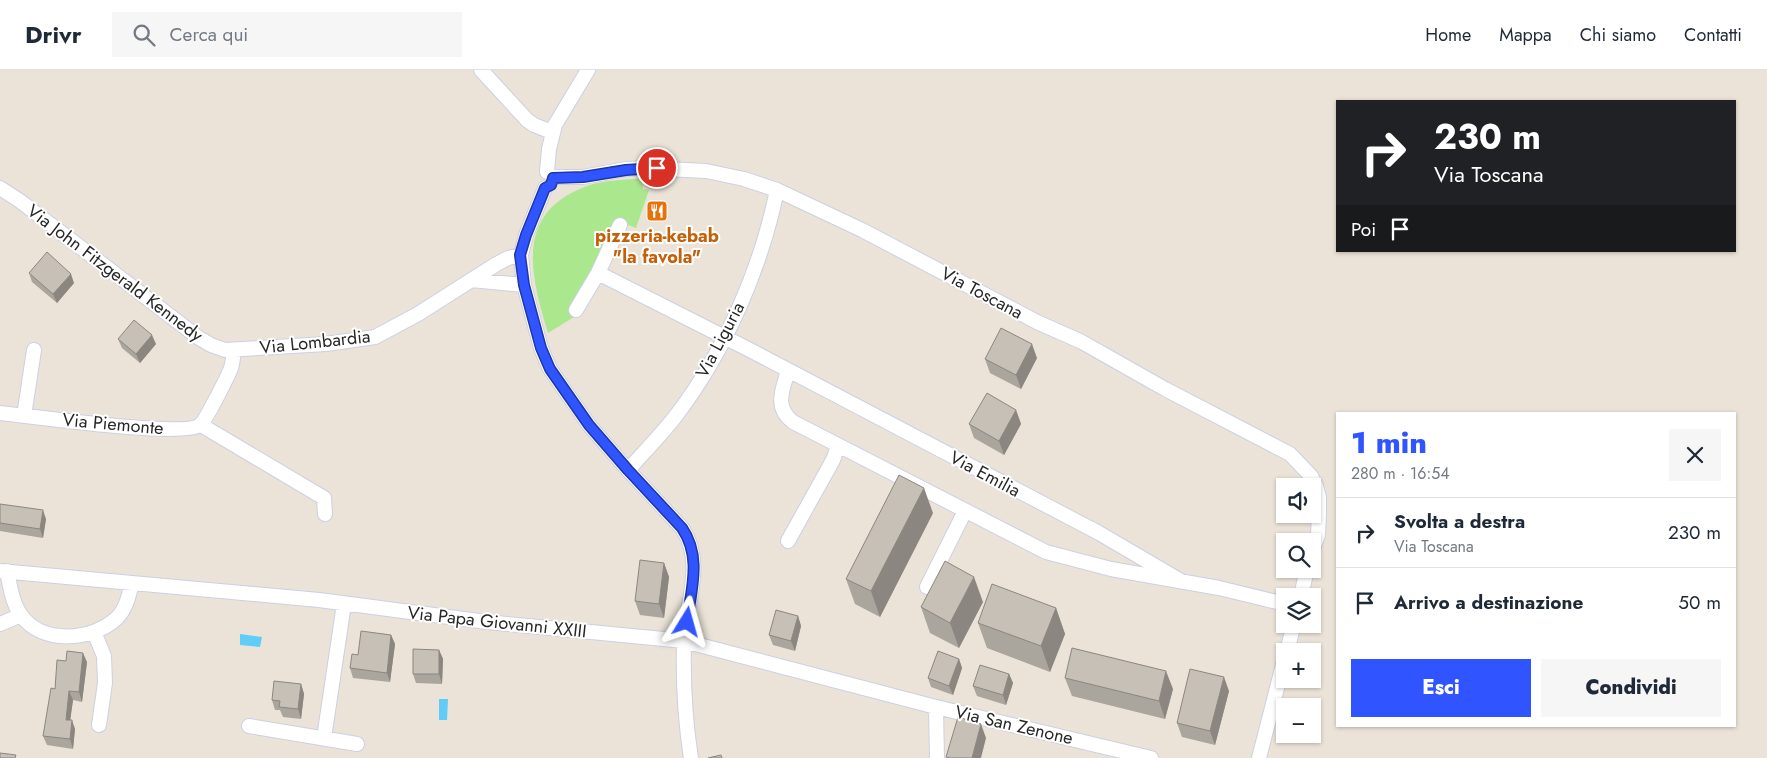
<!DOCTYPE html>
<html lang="it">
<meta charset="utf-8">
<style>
body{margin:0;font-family:Jost,sans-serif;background:#f6f6f7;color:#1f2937;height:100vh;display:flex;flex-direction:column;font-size:19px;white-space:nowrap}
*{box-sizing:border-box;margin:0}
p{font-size:16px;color:#747a83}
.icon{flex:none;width:28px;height:28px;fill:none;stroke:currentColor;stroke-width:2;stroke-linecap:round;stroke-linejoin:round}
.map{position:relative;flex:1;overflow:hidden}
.sheet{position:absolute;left:1336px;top:342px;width:400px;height:315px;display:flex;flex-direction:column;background:#fff;border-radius:0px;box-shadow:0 1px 4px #0004}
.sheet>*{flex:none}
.banner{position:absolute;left:1336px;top:30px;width:400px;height:152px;border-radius:0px;box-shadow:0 1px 4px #0004;background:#202124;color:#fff;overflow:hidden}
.controls{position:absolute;left:1276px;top:408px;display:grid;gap:10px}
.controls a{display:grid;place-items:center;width:45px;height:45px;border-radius:0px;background:#fff;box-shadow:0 1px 4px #0004;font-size:25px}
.pin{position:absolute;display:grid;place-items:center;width:42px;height:42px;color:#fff;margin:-21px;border:2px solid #fff;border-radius:50%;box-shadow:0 1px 5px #0007}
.me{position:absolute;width:55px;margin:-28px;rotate:8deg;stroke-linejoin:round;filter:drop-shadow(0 0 4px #0008)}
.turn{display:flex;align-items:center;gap:18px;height:105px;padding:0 15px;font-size:22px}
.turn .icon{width:65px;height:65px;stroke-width:2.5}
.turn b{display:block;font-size:35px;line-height:42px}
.then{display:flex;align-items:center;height:48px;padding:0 15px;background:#0003;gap:10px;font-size:19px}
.round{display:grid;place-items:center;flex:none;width:52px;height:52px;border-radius:0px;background:#f6f6f7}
.head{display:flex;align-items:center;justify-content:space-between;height:85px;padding:0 15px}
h1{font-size:30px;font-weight:800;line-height:38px;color:#3054ff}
.action{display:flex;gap:10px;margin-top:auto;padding:10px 15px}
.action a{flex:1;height:58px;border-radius:0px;background:#3054ff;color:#fff;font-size:20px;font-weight:800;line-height:58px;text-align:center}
.action a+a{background:#f6f6f7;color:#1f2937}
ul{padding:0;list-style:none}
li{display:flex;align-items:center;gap:15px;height:70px;padding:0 15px;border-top:1px solid #e0e1e3}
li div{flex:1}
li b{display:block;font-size:19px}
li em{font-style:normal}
header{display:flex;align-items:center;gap:30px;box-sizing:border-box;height:70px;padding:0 25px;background:#fff;border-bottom:1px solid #e0e1e3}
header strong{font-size:24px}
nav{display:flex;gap:28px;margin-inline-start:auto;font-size:18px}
.search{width:350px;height:45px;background:#f6f6f7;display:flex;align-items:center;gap:12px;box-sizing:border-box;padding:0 18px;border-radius:0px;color:#747a83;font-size:19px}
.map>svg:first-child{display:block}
</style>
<header>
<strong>Drivr</strong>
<div class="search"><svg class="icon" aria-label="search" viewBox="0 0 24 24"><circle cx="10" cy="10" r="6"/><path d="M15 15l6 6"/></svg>Cerca qui</div>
<nav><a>Home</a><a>Mappa</a><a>Chi siamo</a><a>Contatti</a></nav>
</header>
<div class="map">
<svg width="1767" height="688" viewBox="0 0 1767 688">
<rect width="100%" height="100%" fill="#ebe3d7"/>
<path fill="#abe78d" d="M642,108L643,119L649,120L636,158L618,151L594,200L571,234L579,244L548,263C529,201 514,139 593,114C608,110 626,110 642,108Z"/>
<path fill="#5fcdf8" d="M240,564L262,567L260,577L240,575Z
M439,629H448L447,650H439Z"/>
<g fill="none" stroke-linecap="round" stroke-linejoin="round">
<g stroke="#ccd0e2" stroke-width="16">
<path id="street" d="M481,0L527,50L534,55L552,62
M547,102L549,79L555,55L588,0
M553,107H583L626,99L646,98L706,101L744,109L777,120L862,160L1037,252L1082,272L1165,319L1290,384L1311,406L1316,416L1319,427V443L1318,465L1312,481
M0,118L20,131L199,268L211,275L225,280L326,274L375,267L418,244L495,195L508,188L521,185
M545,118L526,165L521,185L524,215L541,278L550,299L589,355L628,400L682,458C706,493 685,535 684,573C683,611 685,650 691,688
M598,203L748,279L1099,463L1181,511
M471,210L524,215
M576,240L598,203L620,155
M788,301C782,321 774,337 793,352L1046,482L1111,499L1219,518L1285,534
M0,343C30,346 183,368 200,355C205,352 228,306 231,298C233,292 233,286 234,280
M24,346L34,280
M201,355L324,428L325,444
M628,400C645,381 663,363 678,343C726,279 761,198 777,120
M788,471L833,390L838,376
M0,501L319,530L487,552L684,571L936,637L937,688
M7,501C10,515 12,533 21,545C42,575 92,571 117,548C126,539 129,525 132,513
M927,517L965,441
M1301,526L1307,499
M0,554L21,545
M94,562L104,586L105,613L99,655
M1287,581L1294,554
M936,637L1151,688
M249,656L357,674
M324,668L344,534
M1259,688L1285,587"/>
</g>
<use href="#street" stroke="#fff" stroke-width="14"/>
</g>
<path fill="#aaa59d" d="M29,203L74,213L57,233L32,212Z
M118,269L156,274L140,293L122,278Z
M1037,288L1021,319L990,303L985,289Z
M1016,340L1021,354L1004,385L974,368L969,354Z
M0,434L46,449L43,468L0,461Z
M933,443L880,547L855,534L846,509Z
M664,493L669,507L664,548L640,545L635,531Z
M983,532L959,578L930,563L921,537Z
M1056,538L1065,564L1050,602L987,578L978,553Z
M798,546L801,556L795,581L773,575L769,565Z
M391,565L395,574L390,612L353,608L350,598Z
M439,580L443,589L442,614L416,613L413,604Z
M959,589L962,598L953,625L931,617L928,608Z
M87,592L82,632L73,630L70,650L75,659L73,679L47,675L43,666L55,619Z
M1009,604L1013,613L1006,635L977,626L973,616Z
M1065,608L1173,619L1165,649L1072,626Z
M301,614L304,624L301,649L283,647L280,640H275L272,630Z
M1229,621L1215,675L1182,667L1177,653Z"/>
<path fill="#8b8680" d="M71,204L74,213L57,233L53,224Z
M152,265L156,274L140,293L136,284Z
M1032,274L1037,288L1021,319L1016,305Z
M1016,340L1021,354L1004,385L999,371Z
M924,418L933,443L880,547L871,521Z
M43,440L46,449L43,468L40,459Z
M664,493L669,507L664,548L659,534Z
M974,507L983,532L959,578L950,553Z
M1056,538L1065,564L1050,602L1041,576Z
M798,546L801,556L795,581L791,571Z
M391,565L395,574L390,612L387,603Z
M439,580L443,589L442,614L439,604Z
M83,583L87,592L82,632L79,622Z
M959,589L962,598L953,625L949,616Z
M1166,601L1173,619L1165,649L1159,631Z
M1009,604L1013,613L1006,635L1003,625Z
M1224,607L1229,621L1215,675L1210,661Z
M301,614L304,624L301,649L298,639Z
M69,621L73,630L69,659L66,650Z
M72,650L75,659L73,679L70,669Z
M981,654L986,668L981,688H972Z"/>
<path fill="#c6c0b7" stroke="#8b8680" d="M47,182L71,204L53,224L29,203Z
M134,250L152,265L136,284L118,269Z
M1001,258L1032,274L1016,305L985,289Z
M987,323L1016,340L999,371L969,354Z
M899,405L924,418L871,521L846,509Z
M0,434L43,440L40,459L0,453Z
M640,490L664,493L659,534L635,531Z
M945,491L974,507L950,553L921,537Z
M992,514L1056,538L1041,576L978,553Z
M776,540L798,546L791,571L769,565Z
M361,561L391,565L387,603L350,598L352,584L358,585Z
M1072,578L1166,601L1159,631L1065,608Z
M413,579L439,580V604H413Z
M67,581L83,583L79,622L69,621L66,650H72L70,669L43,666L51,618L55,619L57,590L66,591Z
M938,581L959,589L949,616L928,608Z
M980,595L1009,604L1003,625L973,616Z
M1190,599L1224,607L1210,661L1177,653Z
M274,611L301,614L298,639L279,637L280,631L272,630Z
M958,647L981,654L972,688H950L946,687Z
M0,683L16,685L15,688H0Z
M721,685L722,688H708Z"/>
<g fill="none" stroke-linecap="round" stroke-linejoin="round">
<g stroke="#1f37a6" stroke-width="12">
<path id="route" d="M657,98L626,100L583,107L553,108L551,115L545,118L526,165L520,185L524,215L541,278L550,299L589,355L628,400L682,458C702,487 691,520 687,552"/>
</g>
<use href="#route" stroke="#3054ff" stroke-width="9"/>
</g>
<defs>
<g id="restaurant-square" transform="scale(1.125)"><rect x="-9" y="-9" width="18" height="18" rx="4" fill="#e8710a" stroke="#fff"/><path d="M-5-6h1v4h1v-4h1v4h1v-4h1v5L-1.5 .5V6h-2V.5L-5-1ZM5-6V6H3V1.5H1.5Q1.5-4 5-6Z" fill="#fff"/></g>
</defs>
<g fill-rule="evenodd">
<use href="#restaurant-square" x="657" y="141"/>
</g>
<g text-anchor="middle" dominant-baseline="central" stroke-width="4" stroke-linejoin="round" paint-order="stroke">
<g font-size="18" font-weight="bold" fill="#c56008" stroke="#fff">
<text x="657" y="166">pizzeria-kebab<tspan x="657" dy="21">"la favola"</tspan></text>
</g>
<g font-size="18" fill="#272727" stroke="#fff">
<text transform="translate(115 203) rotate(37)">Via John Fitzgerald Kennedy</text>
<text transform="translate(982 223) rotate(28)">Via Toscana</text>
<text transform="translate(720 270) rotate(-62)">Via Liguria</text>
<text transform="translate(315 272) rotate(-6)">Via Lombardia</text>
<text transform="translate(113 354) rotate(5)">Via Piemonte</text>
<text transform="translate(985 404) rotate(28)">Via Emilia</text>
<text transform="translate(497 552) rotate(6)">Via Papa Giovanni XXIII</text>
<text transform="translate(1014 655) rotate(13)">Via San Zenone</text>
</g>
</g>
</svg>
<div class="controls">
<a><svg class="icon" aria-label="sound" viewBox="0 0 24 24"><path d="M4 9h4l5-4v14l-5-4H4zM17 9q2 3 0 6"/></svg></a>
<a><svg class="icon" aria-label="search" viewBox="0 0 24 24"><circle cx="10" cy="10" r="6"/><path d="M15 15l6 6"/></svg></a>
<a><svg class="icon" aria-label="layers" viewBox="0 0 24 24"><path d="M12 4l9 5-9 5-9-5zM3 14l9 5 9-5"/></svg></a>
<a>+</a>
<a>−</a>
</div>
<div class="pin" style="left:657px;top:98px;background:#d93025"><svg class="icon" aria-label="arrive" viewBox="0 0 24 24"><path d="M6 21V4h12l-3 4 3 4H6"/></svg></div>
<svg class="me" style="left:687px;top:552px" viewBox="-20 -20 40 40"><path d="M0-17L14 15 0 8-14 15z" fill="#3054ff" stroke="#fff" stroke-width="4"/></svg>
<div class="banner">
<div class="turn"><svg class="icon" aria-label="right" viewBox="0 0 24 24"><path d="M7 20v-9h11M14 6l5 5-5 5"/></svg><div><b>230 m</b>Via Toscana</div></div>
<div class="then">Poi<svg class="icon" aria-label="arrive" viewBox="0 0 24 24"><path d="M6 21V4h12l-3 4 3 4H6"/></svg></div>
</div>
<section class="sheet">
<div class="head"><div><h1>1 min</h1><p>280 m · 16:54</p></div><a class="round"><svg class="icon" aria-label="close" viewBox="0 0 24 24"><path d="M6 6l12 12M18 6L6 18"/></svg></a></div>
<ul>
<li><svg class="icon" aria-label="right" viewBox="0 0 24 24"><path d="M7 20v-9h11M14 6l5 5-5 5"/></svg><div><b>Svolta a destra</b><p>Via Toscana</p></div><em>230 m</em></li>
<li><svg class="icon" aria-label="arrive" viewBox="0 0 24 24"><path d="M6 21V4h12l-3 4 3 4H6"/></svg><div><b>Arrivo a destinazione</b></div><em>50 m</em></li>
</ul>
<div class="action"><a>Esci</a><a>Condividi</a></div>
</section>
</div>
